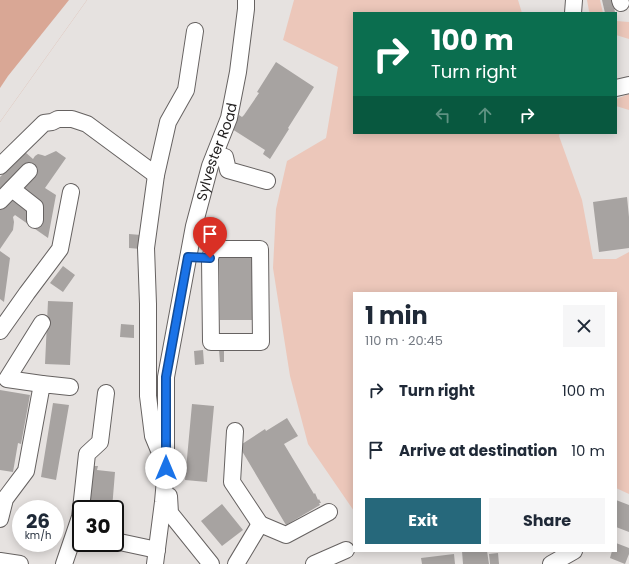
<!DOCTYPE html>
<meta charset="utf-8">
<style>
body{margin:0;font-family:Poppins,sans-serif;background:#f6f6f7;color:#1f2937;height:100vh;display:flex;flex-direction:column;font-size:15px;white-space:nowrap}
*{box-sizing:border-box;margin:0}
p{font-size:13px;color:#747a83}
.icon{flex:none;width:22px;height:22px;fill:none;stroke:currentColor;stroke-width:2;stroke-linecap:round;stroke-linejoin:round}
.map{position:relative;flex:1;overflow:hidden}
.details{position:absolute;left:353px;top:292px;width:264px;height:260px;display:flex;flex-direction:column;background:#fff;border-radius:0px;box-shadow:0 2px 10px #0003}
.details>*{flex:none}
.top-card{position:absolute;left:353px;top:12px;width:264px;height:122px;border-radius:0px;box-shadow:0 2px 10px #0003;background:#0b6e4f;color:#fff;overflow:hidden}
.speed{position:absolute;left:12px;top:500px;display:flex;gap:8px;font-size:20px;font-weight:700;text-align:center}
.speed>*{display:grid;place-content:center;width:52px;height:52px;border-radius:50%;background:#fff;box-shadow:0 2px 10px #0003;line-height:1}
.speed small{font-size:10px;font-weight:400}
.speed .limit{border:2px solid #111;border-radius:6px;background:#fff;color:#111}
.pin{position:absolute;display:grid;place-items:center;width:34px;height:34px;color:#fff;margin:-41px -17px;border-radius:50% 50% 50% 0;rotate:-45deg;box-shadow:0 0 4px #0007}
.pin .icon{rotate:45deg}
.me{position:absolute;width:44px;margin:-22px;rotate:0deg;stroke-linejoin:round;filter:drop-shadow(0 0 3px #0008)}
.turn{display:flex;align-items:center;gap:14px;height:84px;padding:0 12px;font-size:18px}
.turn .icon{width:52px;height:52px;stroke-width:2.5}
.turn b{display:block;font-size:28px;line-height:34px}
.lanes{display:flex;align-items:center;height:38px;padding:0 12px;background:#0003;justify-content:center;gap:20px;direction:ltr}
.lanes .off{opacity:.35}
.round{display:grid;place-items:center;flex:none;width:42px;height:42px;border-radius:0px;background:#f6f6f7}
.headline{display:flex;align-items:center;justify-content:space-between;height:68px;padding:0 12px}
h1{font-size:24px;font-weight:700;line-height:30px}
.cta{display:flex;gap:8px;margin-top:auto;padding:8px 12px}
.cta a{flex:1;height:46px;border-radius:0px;background:#26687b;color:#fff;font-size:16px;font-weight:700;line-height:46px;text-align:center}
.cta a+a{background:#f6f6f7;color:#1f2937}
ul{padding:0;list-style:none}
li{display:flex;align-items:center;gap:12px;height:60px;padding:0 12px}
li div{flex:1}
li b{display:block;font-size:15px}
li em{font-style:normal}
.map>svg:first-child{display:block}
</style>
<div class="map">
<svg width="629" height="564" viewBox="0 0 629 564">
<rect width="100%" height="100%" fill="#e6e2e0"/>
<path fill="#ecc7ba" d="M294,0H518L522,13H354V133H560L559,136L582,200L593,259H616L629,252V494L616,488V293H354V511L308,444L290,376L273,268L276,209L287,161L326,138L338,67L283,40Z
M587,0H600L603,13H590L589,11Z
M616,21L629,22V39L616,35Z
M629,94V110L616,106V99Z"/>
<path fill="#d9a795" d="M0,0H87L0,122Z"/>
<path fill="#e6e2e0" d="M69,0H87L0,122V88L8,76Z"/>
<path fill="#a7a3a1" d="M602,0H612L615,12L605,13Z
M276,62L314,87L288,128L289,129L270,159L263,154L265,150L232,129L239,115L242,117L244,115L259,93L257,92Z
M56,151L66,158L45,188L56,195L48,238L15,215L13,217L14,222L13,230L0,249V177L25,152L33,159L35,156L38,154L42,155L45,156Z
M627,197L629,217V248L599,252L593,202Z
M129,234L141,235V249L129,248Z
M0,251L10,258L4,302L0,299Z
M219,257H257L258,320H220Z
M63,266L75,275L63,292L50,283Z
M48,301L73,302L70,365L45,364Z
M121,324L134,325V338L120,337Z
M203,350L204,364L195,365L194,351Z
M219,350H224V362H220Z
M0,390L30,395L21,444L18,443L13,472L0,470Z
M53,403L69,405L56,480L41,477Z
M192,404L214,406L207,482L185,480Z
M287,418L298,436L284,444L314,494L315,493L318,500L319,499L321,503H319L320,505L286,525L239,446L265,429L266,431Z
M90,466H98L97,470L115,472L112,509H85Z
M616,500L629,505V532L616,527Z
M222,504L243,530L222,546L201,521Z
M56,521L60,522L56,541H55Z
M616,543L629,548V554L625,564L610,558L612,551H616Z
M462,551H487L489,564H463Z
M498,553L499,564H490L489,554Z
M454,554L455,564H422L421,558Z"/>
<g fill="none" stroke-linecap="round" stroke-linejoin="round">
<g stroke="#666261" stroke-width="18">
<g id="minor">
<path d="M620,0L621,3"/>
<path d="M573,13L574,0"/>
<path d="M616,88L629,85"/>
<path d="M215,154L225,157L228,170L267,181"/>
<path d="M0,166L44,123L52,122L58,119H72L87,124L156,175"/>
<path d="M12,189L35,207V220"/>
<path d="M0,201L29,171"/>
<path d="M213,249H260L261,342H211L210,258Z"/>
<path d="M42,323L7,379L42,384"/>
<path d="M0,331L27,293L60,249L71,192"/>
<path d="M235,431L232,482L260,524"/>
<path d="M163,460L153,436L148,396V304L146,248L156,175L168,122L186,90L195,31"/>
<path d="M169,496L170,513L211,564"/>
<path d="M81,509L87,454L100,442L106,393"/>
<path d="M0,519L5,499L26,471L42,384L70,387"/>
<path d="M115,541L157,550"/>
<path d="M0,561L20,564"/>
<path d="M64,564L80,517L81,509"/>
<path id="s1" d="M155,564L163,502L166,468V377L194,226L210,166L229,118L238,72L246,9V0"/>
<path d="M236,564L260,524L286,535L329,512"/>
<path d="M314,564L346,550"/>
<path d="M551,564L574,551"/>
</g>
</g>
<use href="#minor" stroke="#fff" stroke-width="16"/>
</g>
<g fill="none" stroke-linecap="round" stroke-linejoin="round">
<g stroke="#114b97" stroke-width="10">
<path id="route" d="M166,468V377L188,257L210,258"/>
</g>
<use href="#route" stroke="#1a73e8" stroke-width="7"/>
</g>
<g text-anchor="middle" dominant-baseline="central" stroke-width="3" stroke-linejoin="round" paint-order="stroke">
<g font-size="14" fill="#211f1f" stroke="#f3efed">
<text stroke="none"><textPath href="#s1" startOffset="419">Sylvester Road</textPath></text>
</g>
</g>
</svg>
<div class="speed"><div>26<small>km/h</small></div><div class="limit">30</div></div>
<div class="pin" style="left:210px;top:258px;background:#d93025"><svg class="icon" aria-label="arrive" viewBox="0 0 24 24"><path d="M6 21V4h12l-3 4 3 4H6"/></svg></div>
<svg class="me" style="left:166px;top:468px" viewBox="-20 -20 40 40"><circle r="19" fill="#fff"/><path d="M0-13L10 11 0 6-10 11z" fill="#1a73e8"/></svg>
<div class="top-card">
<div class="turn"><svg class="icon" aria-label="right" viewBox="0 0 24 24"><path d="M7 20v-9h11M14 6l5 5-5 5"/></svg><div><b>100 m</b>Turn right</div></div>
<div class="lanes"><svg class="icon off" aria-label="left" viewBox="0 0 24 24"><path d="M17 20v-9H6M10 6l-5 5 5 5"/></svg><svg class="icon off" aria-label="ahead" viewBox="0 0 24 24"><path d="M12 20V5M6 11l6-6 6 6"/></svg><svg class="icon" aria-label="right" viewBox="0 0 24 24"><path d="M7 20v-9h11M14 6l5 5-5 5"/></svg></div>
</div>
<section class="details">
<div class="headline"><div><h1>1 min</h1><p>110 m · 20:45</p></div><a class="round"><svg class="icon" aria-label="close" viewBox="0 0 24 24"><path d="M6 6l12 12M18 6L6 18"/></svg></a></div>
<ul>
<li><svg class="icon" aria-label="right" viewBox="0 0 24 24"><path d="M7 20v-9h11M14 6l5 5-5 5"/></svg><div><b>Turn right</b></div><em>100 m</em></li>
<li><svg class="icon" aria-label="arrive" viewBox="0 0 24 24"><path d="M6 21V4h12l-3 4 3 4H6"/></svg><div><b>Arrive at destination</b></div><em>10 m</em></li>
</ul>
<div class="cta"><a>Exit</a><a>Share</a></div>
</section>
</div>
